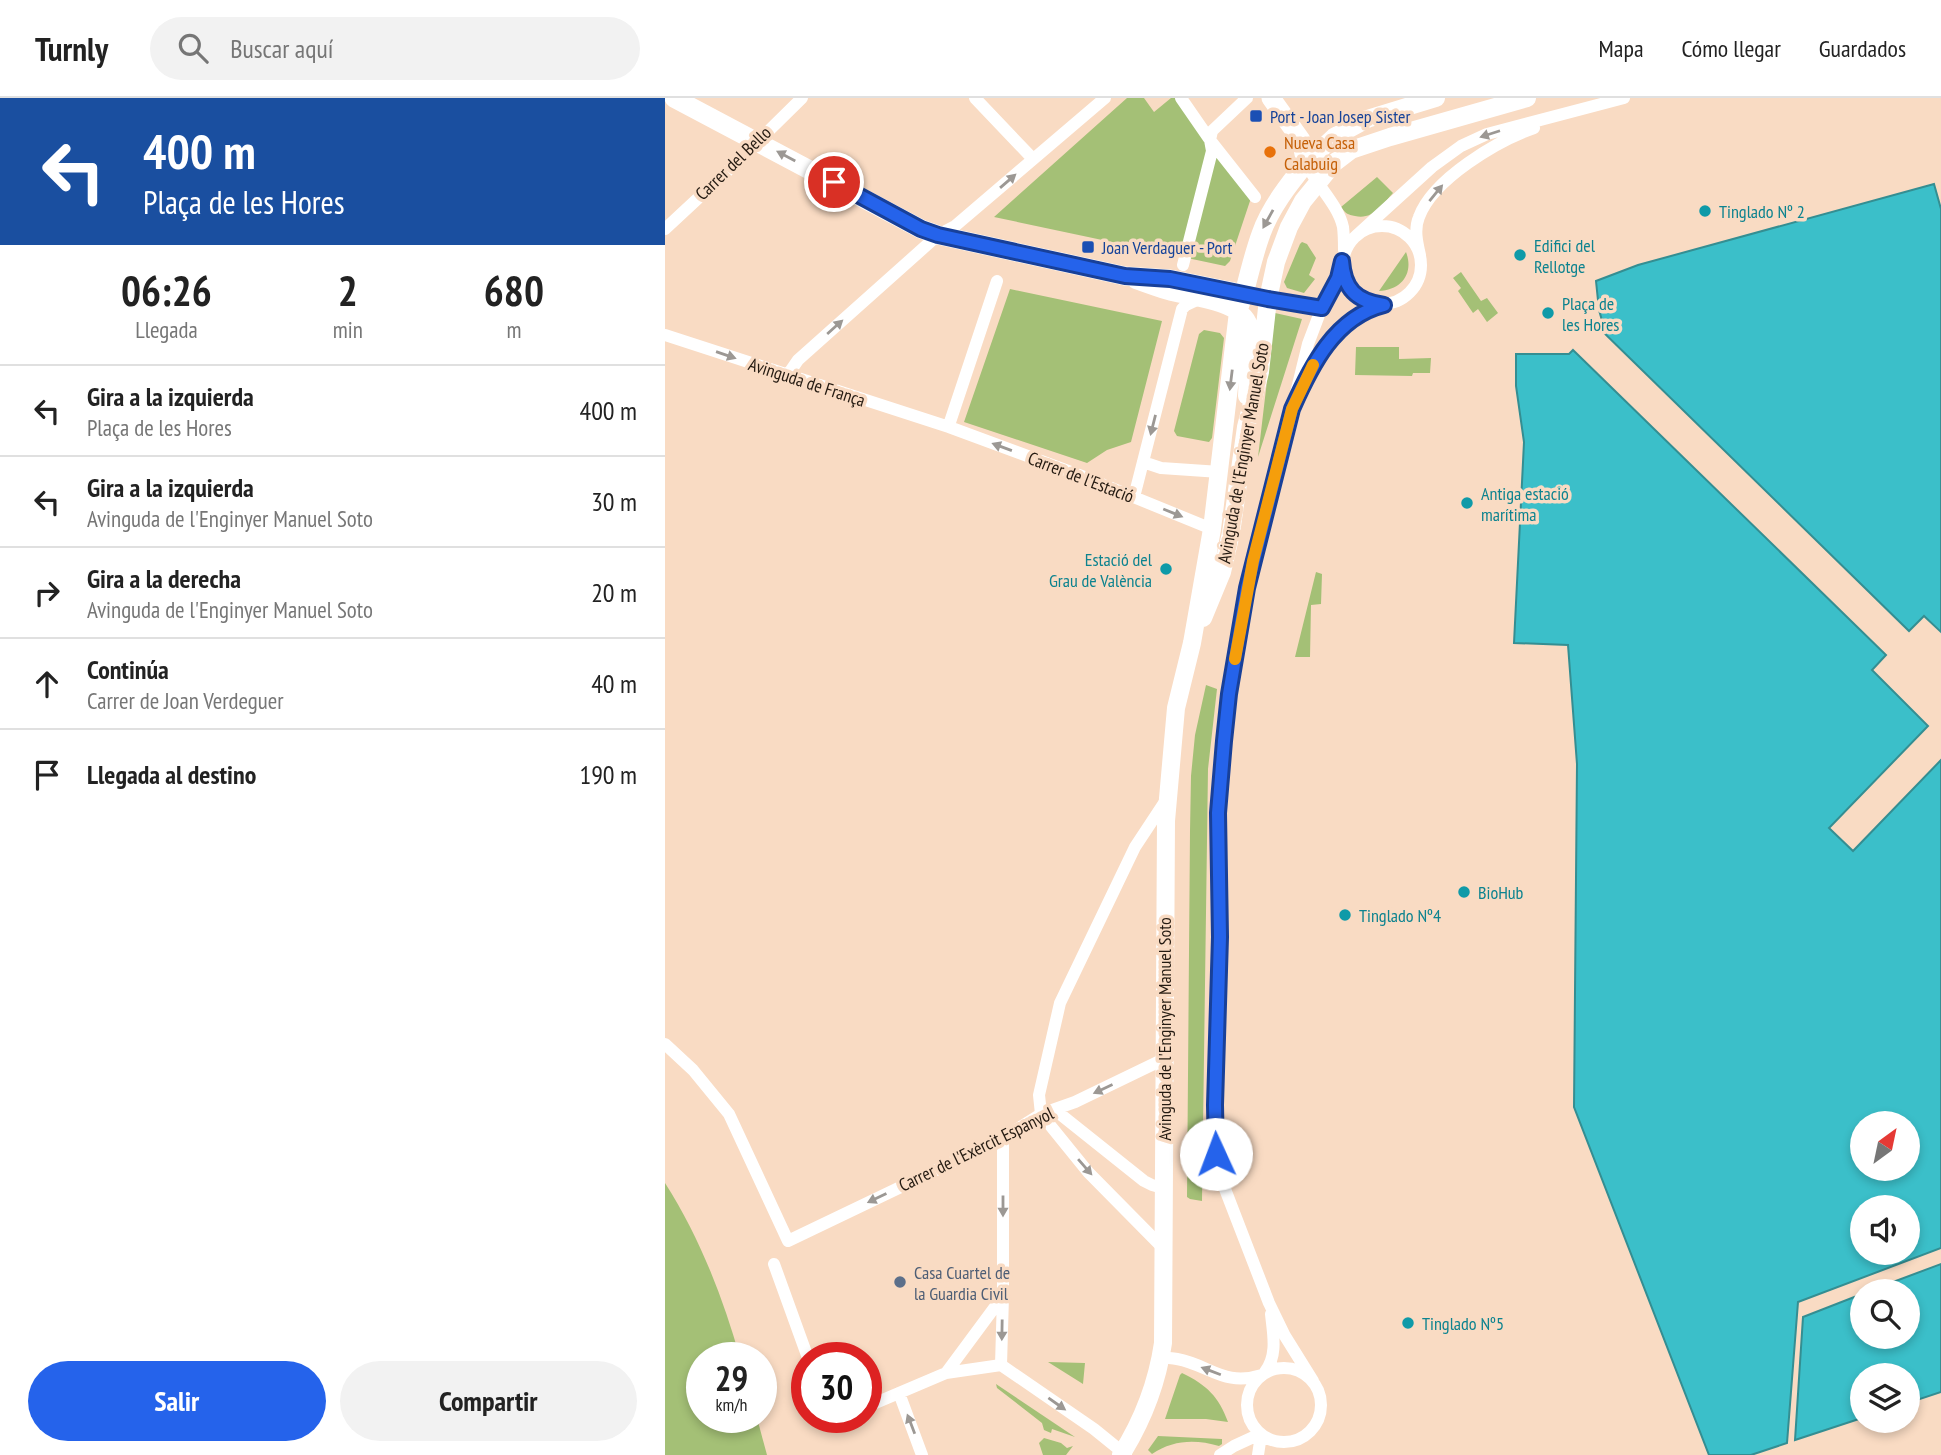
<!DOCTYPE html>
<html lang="es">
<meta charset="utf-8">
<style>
body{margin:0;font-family:"PT Sans Narrow",sans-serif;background:#f2f2f2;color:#222;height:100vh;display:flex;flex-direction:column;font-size:26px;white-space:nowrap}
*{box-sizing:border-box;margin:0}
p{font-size:23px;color:#767676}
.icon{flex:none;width:38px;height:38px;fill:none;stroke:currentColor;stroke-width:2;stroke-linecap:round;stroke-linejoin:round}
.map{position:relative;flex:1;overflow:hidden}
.panel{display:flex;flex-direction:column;background:#fff;width:665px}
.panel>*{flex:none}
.guide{background:#1a4fa0;color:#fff;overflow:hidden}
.needle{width:46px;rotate:33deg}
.fabs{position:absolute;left:1185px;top:1013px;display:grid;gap:14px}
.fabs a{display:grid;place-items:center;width:70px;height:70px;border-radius:50%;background:#fff;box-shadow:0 4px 10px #0003;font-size:35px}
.speed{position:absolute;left:21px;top:1244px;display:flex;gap:14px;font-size:35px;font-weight:700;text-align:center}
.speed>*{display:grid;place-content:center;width:91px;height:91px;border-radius:50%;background:#fff;box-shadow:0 4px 10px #0003;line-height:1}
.speed small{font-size:18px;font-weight:400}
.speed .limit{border:10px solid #d22;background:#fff;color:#111}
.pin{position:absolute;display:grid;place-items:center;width:60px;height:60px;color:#fff;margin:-30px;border:4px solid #fff;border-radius:50%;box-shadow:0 2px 7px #0007}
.me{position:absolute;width:77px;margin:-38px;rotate:358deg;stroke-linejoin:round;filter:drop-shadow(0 0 5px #0008)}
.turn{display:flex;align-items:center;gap:24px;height:147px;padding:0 28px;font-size:32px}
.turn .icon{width:91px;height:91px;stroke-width:2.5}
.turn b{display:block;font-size:49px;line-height:60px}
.eta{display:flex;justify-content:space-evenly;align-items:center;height:119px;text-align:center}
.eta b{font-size:42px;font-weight:600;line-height:49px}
.action{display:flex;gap:14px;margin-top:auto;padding:14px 28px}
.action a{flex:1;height:80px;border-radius:42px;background:#2563eb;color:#fff;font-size:28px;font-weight:600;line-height:80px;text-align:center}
.action a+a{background:#f2f2f2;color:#222}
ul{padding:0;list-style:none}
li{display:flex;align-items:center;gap:21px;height:91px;padding:0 28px;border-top:2px solid #e0e0e0}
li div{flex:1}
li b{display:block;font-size:26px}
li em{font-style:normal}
header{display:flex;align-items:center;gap:42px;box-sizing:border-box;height:98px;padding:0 35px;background:#fff;border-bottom:2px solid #e0e0e0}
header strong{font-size:33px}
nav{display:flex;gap:38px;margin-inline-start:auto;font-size:24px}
.search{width:490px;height:63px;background:#f2f2f2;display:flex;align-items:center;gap:18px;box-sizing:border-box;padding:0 24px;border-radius:38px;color:#767676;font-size:26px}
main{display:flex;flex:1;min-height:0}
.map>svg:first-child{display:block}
</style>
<header>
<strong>Turnly</strong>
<div class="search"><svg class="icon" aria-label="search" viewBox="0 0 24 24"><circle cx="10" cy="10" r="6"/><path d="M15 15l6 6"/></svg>Buscar aquí</div>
<nav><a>Mapa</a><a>Cómo llegar</a><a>Guardados</a></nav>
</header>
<main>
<section class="panel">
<div class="guide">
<div class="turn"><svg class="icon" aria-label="left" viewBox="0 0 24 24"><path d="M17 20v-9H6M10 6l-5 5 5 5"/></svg><div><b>400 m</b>Plaça de les Hores</div></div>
</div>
<div class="eta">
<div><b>06:26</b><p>Llegada</p></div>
<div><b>2</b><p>min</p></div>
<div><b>680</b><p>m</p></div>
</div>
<ul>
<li><svg class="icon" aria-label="left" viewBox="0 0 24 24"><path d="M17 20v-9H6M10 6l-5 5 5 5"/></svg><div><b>Gira a la izquierda</b><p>Plaça de les Hores</p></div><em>400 m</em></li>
<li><svg class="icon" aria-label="left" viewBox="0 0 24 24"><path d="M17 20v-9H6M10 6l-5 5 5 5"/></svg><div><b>Gira a la izquierda</b><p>Avinguda de l'Enginyer Manuel Soto</p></div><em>30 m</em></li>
<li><svg class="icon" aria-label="right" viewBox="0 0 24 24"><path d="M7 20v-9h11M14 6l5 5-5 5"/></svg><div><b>Gira a la derecha</b><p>Avinguda de l'Enginyer Manuel Soto</p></div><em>20 m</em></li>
<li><svg class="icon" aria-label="ahead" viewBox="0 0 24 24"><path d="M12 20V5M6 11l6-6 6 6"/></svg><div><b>Continúa</b><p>Carrer de Joan Verdeguer</p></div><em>40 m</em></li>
<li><svg class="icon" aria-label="arrive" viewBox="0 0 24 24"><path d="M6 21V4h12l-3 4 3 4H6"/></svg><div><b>Llegada al destino</b></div><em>190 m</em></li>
</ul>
<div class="action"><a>Salir</a><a>Compartir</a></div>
</section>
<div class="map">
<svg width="1276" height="1357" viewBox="0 0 1276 1357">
<rect width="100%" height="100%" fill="#f9dbc3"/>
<path fill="#a4c076" d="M462,0H479L489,14L506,0H510L547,53L587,97L565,163L560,168L329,119Z
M712,79L728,95C717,107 708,122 690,118C683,117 680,115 676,109Z
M637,144L642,146L651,160L644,177L650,181L639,195L622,190L619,184L635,146Z
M741,154C749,175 737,192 714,193Z
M796,174L816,203L822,200L833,215L822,224L813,211L808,215L793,193L796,190L788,180Z
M345,191L497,223L466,344L442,352L422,365L299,324Z
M610,215L637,221L593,359Z
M539,232L555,235L559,240L547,340L544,344L512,338L509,333L534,236Z
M691,249H734V261L766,260L765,275H748L747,278L690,277Z
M651,474L657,476L656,506L646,507L645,559H630Z
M541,587L552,591L543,671L537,1103L525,1101L522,1099L525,733L526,678L530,637Z
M0,1085C34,1138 58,1199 75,1260H37V1320H92L102,1357H0Z
M383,1264L420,1265L418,1286Z
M517,1275C542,1287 554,1299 563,1324L541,1321H500L515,1277Z
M331,1286L410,1339L387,1331L386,1335L379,1332L377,1325L332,1290Z
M493,1338L557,1341V1346L554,1348C530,1341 508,1342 487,1356L483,1352Z
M379,1340L396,1345L402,1350L408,1348L401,1357H378L374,1345Z"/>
<path fill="#3bbfc9" stroke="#348e92" stroke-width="2" fill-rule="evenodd" d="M1269,86L1276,111V534L1259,518L1244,533L934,230L938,226L934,212L931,183L973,167Z
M908,252L1221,557L1207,572L1263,628L1164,730L1188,753L1276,662V1150L1133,1204L1122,1345L1086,1357H1044L909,1009L912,666L903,547L849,545L859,344L851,288V256H904ZM1197,1026H1242V1071H1197ZM1197,1110H1242V1155H1197Z
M1276,1166V1294L1243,1305L1242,1278H1197V1320L1130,1342L1138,1219L1197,1196V1239H1242V1194L1204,1193Z"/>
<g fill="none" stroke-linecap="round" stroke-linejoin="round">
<path stroke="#fff" stroke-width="12" d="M310,0L368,61
M516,0L545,42L590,99
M641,65C651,87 673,106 678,129C679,137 679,145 679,152
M678 167a39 39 0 1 1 78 0a39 39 0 1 1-78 0Z
M0,131L71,65L137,0
M691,138L767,69L796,48L822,36L959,0
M755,157C752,144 749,131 754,119C768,81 832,43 869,30
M518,167L547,53L545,42L547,33L582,0
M579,196L657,210
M0,237L284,329L422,380L547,431
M122,278L133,262L254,154L273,137L290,128L440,0
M638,285C656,252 679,217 718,207
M285,324L332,183
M478,364L496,370L555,374
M469,399L517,211L521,207L536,200
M0,946L28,972L64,1016L123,1143L338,1040L376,1016L410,1004L499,961
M390,1012L479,1083L487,1087L498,1090
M498,1150L423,1074L393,1037L376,1016L374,997L395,905L470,749L503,699
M109,1166L143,1260
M496,1259C501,1260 507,1260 512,1261C545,1267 559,1289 597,1277
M336,1267L429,1331L461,1357
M336,1267L338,1198
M582 1307a37 37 0 1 1 74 0a37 37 0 1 1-74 0Z
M600,1274C613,1257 608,1236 606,1216
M281,1275L338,1198V1040
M648,1283L620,1238L604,1205L560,1091L551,1057L550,1007L555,839L553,715L564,596L582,490L594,436L622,332L643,246L654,217L673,180L677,163
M234,1295L257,1357
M201,1309L281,1275L336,1267
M165,1320L167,1324L177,1320
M555,1357L569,1348L595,1336
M593,1357L596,1337"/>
<path stroke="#fff" stroke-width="18" d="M641,65L669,39L702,21L771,0
M471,182C482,186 493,190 503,193C526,200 581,202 585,232L582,298
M538,520L557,474L566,435L581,329L595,274L603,201L611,164L624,129L638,103L669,65L686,52L725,39L862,0
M456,1357C478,1322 492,1286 498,1245L501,723L511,610L527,545L547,431L573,214L579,196"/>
<path stroke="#fff" stroke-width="19" d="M9,0L256,131L273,137L460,178L505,181L579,196C584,176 589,155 596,136C605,110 624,86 641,65L636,42L606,0"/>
</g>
<defs><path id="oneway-solid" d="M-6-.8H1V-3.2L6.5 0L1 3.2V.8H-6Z" transform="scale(1.75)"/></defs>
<g fill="#9c9894">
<use href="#oneway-solid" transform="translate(825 36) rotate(162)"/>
<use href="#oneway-solid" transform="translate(121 58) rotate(-152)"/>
<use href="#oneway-solid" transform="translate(343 83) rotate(-41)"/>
<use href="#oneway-solid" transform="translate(771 95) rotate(-51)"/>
<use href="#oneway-solid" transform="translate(603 121) rotate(119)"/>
<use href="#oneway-solid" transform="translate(170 229) rotate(-42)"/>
<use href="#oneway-solid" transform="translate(61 257) rotate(19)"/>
<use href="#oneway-solid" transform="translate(566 282) rotate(97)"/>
<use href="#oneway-solid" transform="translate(488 327) rotate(104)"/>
<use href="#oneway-solid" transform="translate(337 349) rotate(-160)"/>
<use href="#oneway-solid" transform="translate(508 415) rotate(22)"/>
<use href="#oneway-solid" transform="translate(438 991) rotate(155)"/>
<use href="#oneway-solid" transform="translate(420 1069) rotate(49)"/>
<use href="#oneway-solid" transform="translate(212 1100) rotate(154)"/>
<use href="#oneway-solid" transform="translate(338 1108) rotate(90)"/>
<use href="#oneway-solid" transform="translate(337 1232) rotate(91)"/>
<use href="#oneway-solid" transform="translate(546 1273) rotate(-159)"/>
<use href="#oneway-solid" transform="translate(392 1306) rotate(35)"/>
<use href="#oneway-solid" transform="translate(246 1326) rotate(-111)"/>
</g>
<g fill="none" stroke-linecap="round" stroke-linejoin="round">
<g stroke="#184099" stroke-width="18">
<path id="route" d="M169,84L256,131L273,137L460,178L505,181L603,201L657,210L673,180L677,163C679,191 691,203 719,207C670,219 646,268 627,311L582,490L564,596L559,643L553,715L555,839L550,1007L551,1056"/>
</g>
<use href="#route" stroke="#2563eb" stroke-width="12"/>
<path stroke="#f59e0b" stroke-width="12" d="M570,561L588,463L627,311L648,267"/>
</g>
<g fill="#1a4fb4" stroke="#f9dbc3" stroke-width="2.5">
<rect x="584" y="11" width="14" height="14" rx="3.5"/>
<rect x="416" y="142" width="14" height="14" rx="3.5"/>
</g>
<circle fill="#e8710a" stroke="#f9dbc3" stroke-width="2.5" cx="605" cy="54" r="7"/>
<g fill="#0f9aa8" stroke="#f9dbc3" stroke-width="2.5">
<circle cx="1040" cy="113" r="7"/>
<circle cx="855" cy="157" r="7"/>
<circle cx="883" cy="215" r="7"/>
<circle cx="802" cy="405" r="7"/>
<circle cx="501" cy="471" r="7"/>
<circle cx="799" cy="794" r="7"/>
<circle cx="680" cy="817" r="7"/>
<circle cx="743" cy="1225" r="7"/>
</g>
<circle fill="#5c6f8a" stroke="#f9dbc3" stroke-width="2.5" cx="235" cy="1184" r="7"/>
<g text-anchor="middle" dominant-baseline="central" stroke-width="7" stroke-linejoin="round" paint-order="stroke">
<g font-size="18" fill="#164399" stroke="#f9dbc3" text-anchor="start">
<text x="605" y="18">Port - Joan Josep Sister</text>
<text x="437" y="149">Joan Verdaguer - Port</text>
</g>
<g font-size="18" fill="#c56008" stroke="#f9dbc3" text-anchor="start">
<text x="619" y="44">Nueva Casa<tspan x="619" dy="21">Calabuig</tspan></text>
</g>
<g font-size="18" fill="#241a11" stroke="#f9dbc3">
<text transform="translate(68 65) rotate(-44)">Carrer del Bello</text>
<text transform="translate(142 284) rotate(18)">Avinguda de França</text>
<text transform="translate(578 355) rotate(-80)">Avinguda de l'Enginyer Manuel Soto</text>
<text transform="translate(416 379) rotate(21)">Carrer de l'Estació</text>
<text transform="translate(499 931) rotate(-90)">Avinguda de l'Enginyer Manuel Soto</text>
<text transform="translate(311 1051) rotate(-26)">Carrer de l'Exèrcit Espanyol</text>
</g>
<g font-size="18" fill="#0d838f" stroke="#f9dbc3" text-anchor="start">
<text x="1054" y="113">Tinglado Nº 2</text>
<text x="869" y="147">Edifici del<tspan x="869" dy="21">Rellotge</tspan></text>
<text x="897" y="205">Plaça de<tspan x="897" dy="21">les Hores</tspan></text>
<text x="816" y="395">Antiga estació<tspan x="816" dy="21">marítima</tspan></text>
<text x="487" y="461" text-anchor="end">Estació del<tspan x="487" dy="21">Grau de València</tspan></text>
<text x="813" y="794">BioHub</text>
<text x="694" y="817">Tinglado Nº4</text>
<text x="757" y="1225">Tinglado Nº5</text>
</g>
<g font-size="18" fill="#4e5e75" stroke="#f9dbc3" text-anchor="start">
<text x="249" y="1174">Casa Cuartel de<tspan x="249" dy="21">la Guardia Civil</tspan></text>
</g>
</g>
</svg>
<div class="fabs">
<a><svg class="needle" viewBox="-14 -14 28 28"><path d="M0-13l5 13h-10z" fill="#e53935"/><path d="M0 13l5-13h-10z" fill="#767676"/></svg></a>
<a><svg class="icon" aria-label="sound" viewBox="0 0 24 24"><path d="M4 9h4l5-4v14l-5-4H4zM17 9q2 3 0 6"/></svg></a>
<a><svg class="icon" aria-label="search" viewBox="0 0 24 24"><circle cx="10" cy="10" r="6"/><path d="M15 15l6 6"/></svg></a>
<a><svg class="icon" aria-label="layers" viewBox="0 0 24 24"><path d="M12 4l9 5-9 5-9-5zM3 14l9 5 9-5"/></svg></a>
</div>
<div class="speed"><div>29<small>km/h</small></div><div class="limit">30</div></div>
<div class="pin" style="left:169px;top:84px;background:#d93025"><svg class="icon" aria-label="arrive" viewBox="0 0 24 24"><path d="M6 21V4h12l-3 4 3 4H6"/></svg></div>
<svg class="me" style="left:551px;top:1056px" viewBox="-20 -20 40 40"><circle r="19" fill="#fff"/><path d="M0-13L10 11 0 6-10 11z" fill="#2563eb"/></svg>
</div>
</main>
